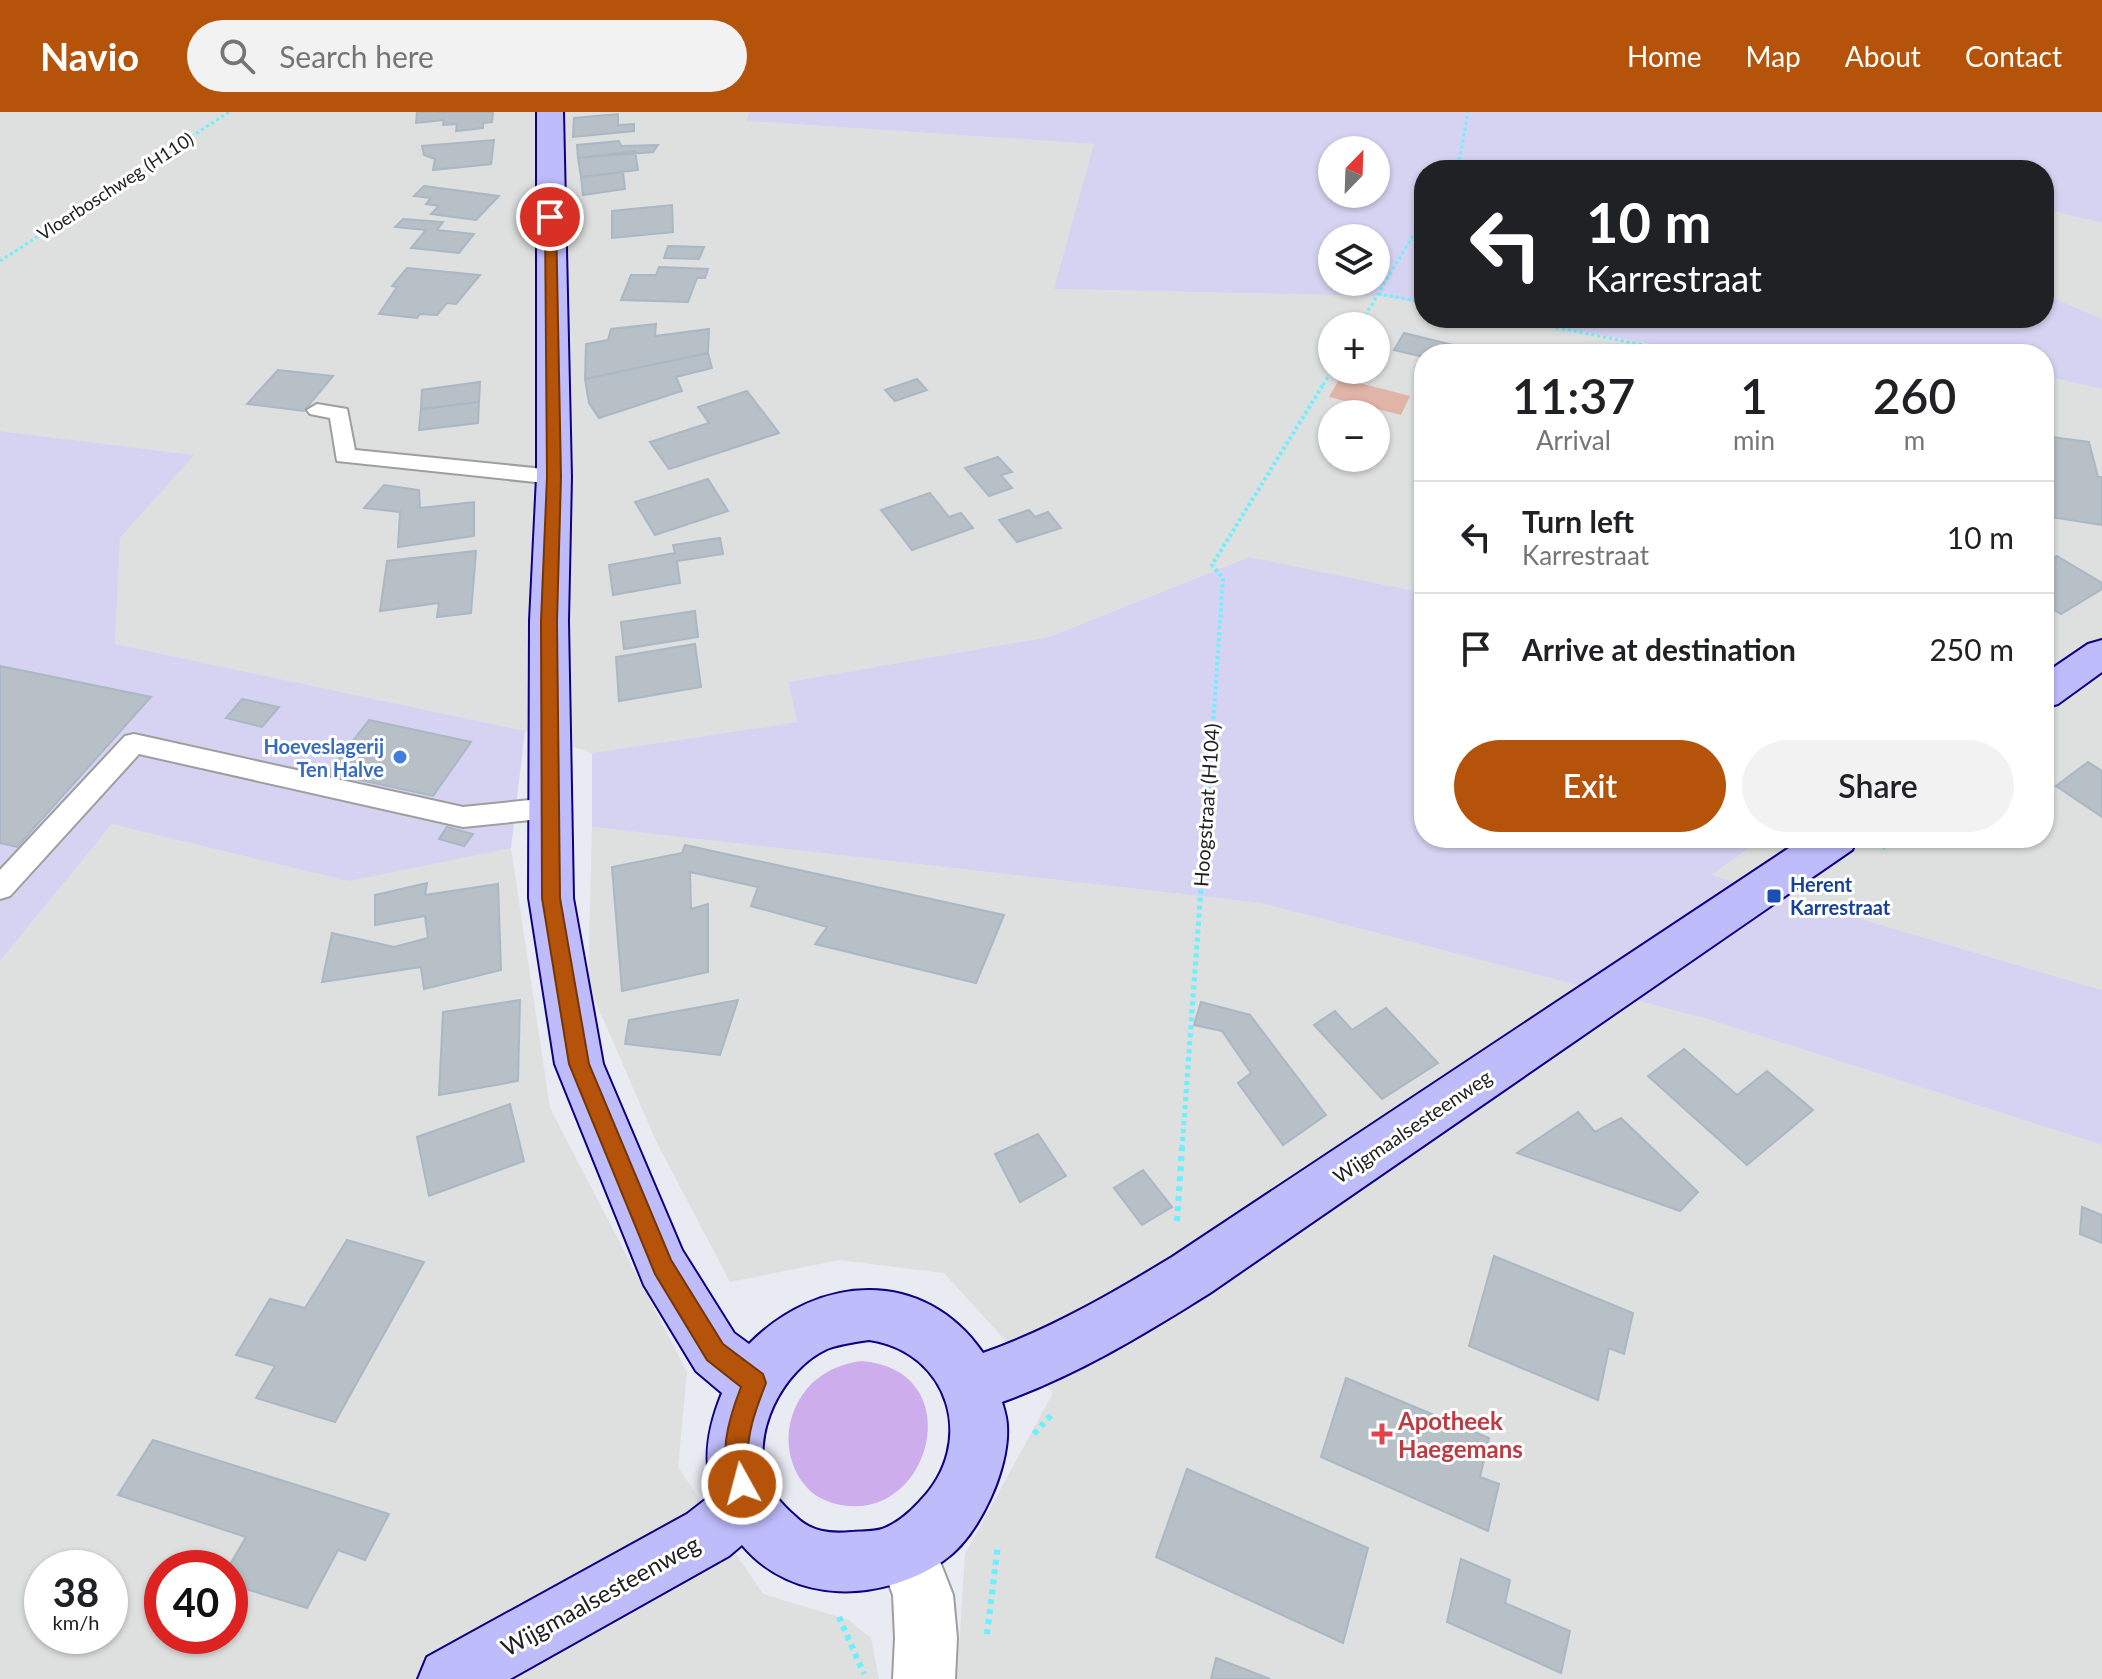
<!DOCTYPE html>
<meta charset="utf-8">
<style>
body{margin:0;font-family:Lato,sans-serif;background:#f2f2f2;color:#202124;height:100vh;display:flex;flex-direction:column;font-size:30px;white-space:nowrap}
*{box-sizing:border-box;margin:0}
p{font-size:26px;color:#757577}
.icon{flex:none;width:44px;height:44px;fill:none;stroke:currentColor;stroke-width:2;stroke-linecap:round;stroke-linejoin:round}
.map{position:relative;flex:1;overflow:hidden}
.sheet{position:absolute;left:1414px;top:232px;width:640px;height:504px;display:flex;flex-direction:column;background:#fff;border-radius:32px;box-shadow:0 2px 6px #0004}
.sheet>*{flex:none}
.banner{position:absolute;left:1414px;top:48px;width:640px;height:168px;border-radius:32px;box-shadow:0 2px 6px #0004;background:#202124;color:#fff;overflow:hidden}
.needle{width:52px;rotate:23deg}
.tools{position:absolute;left:1318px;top:24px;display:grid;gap:16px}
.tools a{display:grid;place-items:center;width:72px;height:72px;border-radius:50%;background:#fff;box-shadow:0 2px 6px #0004;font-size:40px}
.speed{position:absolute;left:24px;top:1438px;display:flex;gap:16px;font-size:40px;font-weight:700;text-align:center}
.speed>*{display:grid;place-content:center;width:104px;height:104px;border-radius:50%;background:#fff;box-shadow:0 2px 6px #0004;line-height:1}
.speed small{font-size:20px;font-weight:400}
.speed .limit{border:12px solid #d22;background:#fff;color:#111}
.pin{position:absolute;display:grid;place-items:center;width:68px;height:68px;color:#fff;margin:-34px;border:4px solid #fff;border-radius:50%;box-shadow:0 2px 8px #0007}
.me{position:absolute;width:88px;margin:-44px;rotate:353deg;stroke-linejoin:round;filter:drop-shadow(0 0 6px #0008)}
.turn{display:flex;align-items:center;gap:28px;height:168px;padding:0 40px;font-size:36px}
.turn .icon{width:104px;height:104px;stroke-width:2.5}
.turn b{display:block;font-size:56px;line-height:68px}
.eta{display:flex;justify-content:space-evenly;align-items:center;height:136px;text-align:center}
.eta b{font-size:48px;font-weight:600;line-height:56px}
.action{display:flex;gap:16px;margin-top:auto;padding:16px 40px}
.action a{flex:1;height:92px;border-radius:48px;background:#b45309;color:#fff;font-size:32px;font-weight:600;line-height:92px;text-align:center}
.action a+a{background:#f2f2f2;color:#202124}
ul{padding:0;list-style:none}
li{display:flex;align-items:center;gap:24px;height:112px;padding:0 40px;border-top:2px solid #e0e0e0}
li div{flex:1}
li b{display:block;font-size:30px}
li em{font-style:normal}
header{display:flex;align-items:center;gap:48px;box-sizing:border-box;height:112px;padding:0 40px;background:#b45309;color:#fff}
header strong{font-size:38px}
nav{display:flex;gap:44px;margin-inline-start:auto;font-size:28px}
.search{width:560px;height:72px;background:#f2f2f2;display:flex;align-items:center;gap:20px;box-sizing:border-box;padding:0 28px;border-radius:44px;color:#757577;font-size:30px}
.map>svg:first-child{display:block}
</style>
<header>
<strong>Navio</strong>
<div class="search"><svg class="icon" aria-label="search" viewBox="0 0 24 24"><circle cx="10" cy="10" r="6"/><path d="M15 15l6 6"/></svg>Search here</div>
<nav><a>Home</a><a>Map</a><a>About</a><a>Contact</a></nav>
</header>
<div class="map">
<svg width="2102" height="1567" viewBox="0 0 2102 1567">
<rect width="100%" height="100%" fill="#e8ebf2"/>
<path fill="#dedfdf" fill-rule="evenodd" d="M0,0H750L747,9L1095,32L1055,177L1379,184L1424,192V206H1503L1707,242H1424V481L1249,445L1049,525L788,570L797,610L592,641L525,619L115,532L120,426L193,343L0,319ZM1332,214H1376V258H1332ZM1332,302H1376V346H1332Z
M2044,97L2102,111V207L2044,182Z
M2044,264L2102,277V878L1710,763L1763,726H2044V302H2048Z
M112,712L349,768L511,736L550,996L687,1260L678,1355L763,1482L849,1508L871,1526L879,1567H0V849ZM42,1456H110V1524H42ZM162,1456H230V1524H162Z
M592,715L1261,791L1704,906L2102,1033V1567H957L965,1442L1053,1281L944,1161L839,1148L730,1170L656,1029L588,872Z"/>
<path fill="#d5d3f1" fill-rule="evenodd" d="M750,0H2102V111L2044,97V58H1424V192L1379,184L1054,177L1094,32L746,9ZM1332,38H1376V82H1332ZM1332,126H1376V170H1332Z
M2044,182L2102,207V277L2044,264V242H1707L1503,206H2044Z
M0,319L194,343L120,426L115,532L525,619L511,736L349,769L112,712L0,849Z
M1249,445L1424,481V726H1763L1711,763L2102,878V1033L1704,906L1261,791L592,715V641L797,610L788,570L1049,525Z"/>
<path fill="#ceaded" d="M861,1249C971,1257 932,1410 841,1393C826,1390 813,1384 804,1372C790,1355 785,1329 791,1308C801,1273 826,1254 861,1249Z"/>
<path fill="#e0b4a7" d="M1340,266L1410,284L1401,303L1329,285Z"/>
<path fill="#b7bfc7" stroke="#a9b8c4" stroke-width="2" d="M417,0H493L492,10L483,11V16L456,19L457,12L443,13L444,8L416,11Z
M618,2V13L634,12V19L573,25L574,6Z
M494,28L491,52L433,58L435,47L424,43L422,34Z
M619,29L621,34L658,33L653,40L578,46L577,33Z
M635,39L638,58L581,65L578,46Z
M623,60L625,77L583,83L581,65Z
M424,74L499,84L476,108L431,102L439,94L426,92L431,86L414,84Z
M672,93L673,120L612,126V99Z
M403,107L443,110L437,118L474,122L459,141L411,136L426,118L395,115Z
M668,134L704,135L699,147L664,146Z
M659,155L708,157L705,166H697L688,190L621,188L631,163H656Z
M407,156L480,163L456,192L447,191L437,203L420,202L417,206L379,202L397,175L392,174Z
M656,212L655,224L709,217L708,241L585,267L586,232L608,228L611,217Z
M1404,221L1490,242H1424V245L1394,238Z
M708,241L712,256L676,265L682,279L599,306L589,291L585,267Z
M278,258L333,264L304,299L247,292Z
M917,267L927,278L895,289L885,278Z
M480,270L479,290L421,297L422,278Z
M747,279L779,321L669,357L650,330L709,311L698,295Z
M479,290L478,311L419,318L421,297Z
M2044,324L2089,330L2098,365H2102V413L2044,404Z
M998,345L1012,360L1001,363L1012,376L989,384L965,356Z
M708,367L728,399L655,423L635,390Z
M384,373L419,378L420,396L474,390V424L398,435L400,400L364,396Z
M930,381L949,405L961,401L973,416L912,438L881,398Z
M1029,398L1035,405L1048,400L1061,416L1017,430L999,408Z
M720,426L723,442L677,449L680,471L613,483L609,453L675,441L673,433Z
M476,439L471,501L437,505L439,491L380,499L387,449Z
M2057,444L2102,471V477L2061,502L2044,492V452Z
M695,499L698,525L624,537L621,510Z
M695,532L701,575L619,589L616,545Z
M0,554L151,585L17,735L0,731Z
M242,587L279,595L262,615L226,606Z
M369,608L471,630L433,684L328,661Z
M2088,650L2102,659V705L2056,674Z
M447,715L473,722L464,734L439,727Z
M685,733L1004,803L976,871L815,832L827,815L751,794L758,775L690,760L691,797L708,792V860L622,879L612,755L682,741Z
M427,771L425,783L498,772L501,858L424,877L421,855L322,870L332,821L394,835L428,826L425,804L375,813V783Z
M520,888L518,969L439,983L443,900Z
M738,888L720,943L625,932L629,908Z
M1201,890L1250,903L1326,1003L1283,1033L1238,971L1251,961L1222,919L1194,913Z
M1386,896L1438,951L1382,987L1314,913L1335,899L1352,918Z
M1684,937L1737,983L1767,959L1813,998L1747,1053L1648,964Z
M510,992L524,1049L429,1084L417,1025Z
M1578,1000L1595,1020L1621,1006L1698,1080L1680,1099L1517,1041Z
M1038,1022L1066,1064L1020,1090L995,1042Z
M1143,1058L1172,1095L1142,1113L1114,1076Z
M2082,1095L2102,1103V1131L2080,1122Z
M347,1128L424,1150L335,1310L256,1286L275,1254L236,1243L270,1187L305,1196Z
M1494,1144L1633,1201L1624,1242L1609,1236L1598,1288L1469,1234Z
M1346,1266L1489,1326L1480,1365L1499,1372L1488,1419L1321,1345Z
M153,1328L389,1402L365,1448L338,1438L307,1496L230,1472L228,1456L246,1425L118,1383Z
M1187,1357L1368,1436L1343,1531L1156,1445Z
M1461,1447L1510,1468L1505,1491L1570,1519L1561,1561L1447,1510Z
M1216,1546L1270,1567H1211Z"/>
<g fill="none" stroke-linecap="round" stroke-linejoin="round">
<g stroke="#9e9e9e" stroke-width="4">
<path id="lane" d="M317,292L347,297L355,338L554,358L565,365L554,372L337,349L330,306L310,302L307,298Z
M134,622L463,695L550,686L559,689L563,696L559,703L550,706L463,715L139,642L10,784L0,787V758L125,624Z"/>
</g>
<g stroke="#9e9e9e" stroke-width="4">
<path id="street" d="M907,1410L928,1419L953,1483L957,1526L955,1567H893L895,1526L893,1483L877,1440L886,1419Z"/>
</g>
<g stroke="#0f0180" stroke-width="4">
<path id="secondary" d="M537,0H563L571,365L568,509L573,786L603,952L682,1138L734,1221L749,1232C818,1162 924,1155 983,1241C1051,1217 1111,1182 1172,1145L1804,726H1858L1852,738L1210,1181C1143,1223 1077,1263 1002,1290C1004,1297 1007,1306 1007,1314C1010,1356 979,1425 943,1449C882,1490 793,1494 742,1433L729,1444L510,1567H418L427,1545L687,1402L714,1381C701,1348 709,1313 722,1281L696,1259L644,1173L555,952L529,786L530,509L537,365ZM869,1228C950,1240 977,1331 920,1389C909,1401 898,1411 882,1417C873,1420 861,1419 851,1420C830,1422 811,1420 795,1404C786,1396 773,1383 768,1371C749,1323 782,1258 827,1237C840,1232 855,1230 869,1228Z
M2102,528V560L2058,592L2044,596V562L2088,532Z"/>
</g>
<path stroke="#6cefff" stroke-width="3" stroke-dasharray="3 3" stroke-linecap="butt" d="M1452,58L1460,45L1468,0
M0,149L229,0
M1378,182L1424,190
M1509,206L1688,242
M1359,214L1424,105
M1323,273L1332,258"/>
<path stroke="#6cefff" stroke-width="4" stroke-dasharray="3 3" stroke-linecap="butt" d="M1213,613L1223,466L1212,453L1324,271"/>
<path stroke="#6cefff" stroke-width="5" stroke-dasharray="4 4" stroke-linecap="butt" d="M1882,736L1896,726
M1182,1037L1213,611"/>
<path stroke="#6cefff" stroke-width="6" stroke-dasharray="5 5" stroke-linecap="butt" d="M1177,1109L1182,1035
M1034,1322L1054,1300
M839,1505L864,1562
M987,1522L998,1433"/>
<use href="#lane" fill="#fff" fill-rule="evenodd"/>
<use href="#street" fill="#fff" fill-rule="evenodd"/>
<use href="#secondary" fill="#bfbcfc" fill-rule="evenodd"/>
</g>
<path fill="#b45309" stroke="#753606" stroke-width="2" d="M550,102L556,105L561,365L557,509L560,786L589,952L671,1148L723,1232L763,1262L766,1271C756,1297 746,1322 748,1351C749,1362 755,1369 750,1381L742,1384L733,1381C718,1344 727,1311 741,1275L707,1248L655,1162L569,952L542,786L541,509L547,365L545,105Z"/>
<circle fill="#3f7fe0" stroke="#fff" stroke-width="3" cx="400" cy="645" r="8"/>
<rect fill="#1a4fb4" stroke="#fff" stroke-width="3" x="1766" y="776" width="16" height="16" rx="4"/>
<path fill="#e0444e" stroke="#fff" stroke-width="3" d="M1378 1310h8v8h8v8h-8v8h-8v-8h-8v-8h8z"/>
<g text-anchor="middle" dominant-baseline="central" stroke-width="6" stroke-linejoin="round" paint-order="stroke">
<g font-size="18" fill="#212121" stroke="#fff">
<text transform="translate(115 74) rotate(-33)">Vloerboschweg (H110)</text>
</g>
<g font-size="20" font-weight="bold" fill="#366cbe" stroke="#fff" text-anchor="end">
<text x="384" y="634">Hoeveslagerij<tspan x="384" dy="23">Ten Halve</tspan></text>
</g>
<g font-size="20" fill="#212121" stroke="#fff">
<text transform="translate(1206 693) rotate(-86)">Hoogstraat (H104)</text>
<text transform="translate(1412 1014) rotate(-34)">Wijgmaalsesteenweg</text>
</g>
<g font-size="20" font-weight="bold" fill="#164399" stroke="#fff" text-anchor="start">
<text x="1790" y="772">Herent<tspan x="1790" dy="23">Karrestraat</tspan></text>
</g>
<g font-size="24" font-weight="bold" fill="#be3a42" stroke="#fff" text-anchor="start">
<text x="1398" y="1308">Apotheek<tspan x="1398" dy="28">Haegemans</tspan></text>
</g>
<g font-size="24" fill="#212121" stroke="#fff">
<text transform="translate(600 1483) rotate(-29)">Wijgmaalsesteenweg</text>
</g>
</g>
</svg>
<div class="tools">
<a><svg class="needle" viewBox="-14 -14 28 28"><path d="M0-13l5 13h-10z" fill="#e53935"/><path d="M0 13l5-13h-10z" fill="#757577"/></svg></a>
<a><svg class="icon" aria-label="layers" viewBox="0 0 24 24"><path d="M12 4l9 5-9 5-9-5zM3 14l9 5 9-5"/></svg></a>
<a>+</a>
<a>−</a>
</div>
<div class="speed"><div>38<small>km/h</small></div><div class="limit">40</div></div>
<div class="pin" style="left:550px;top:105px;background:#d93025"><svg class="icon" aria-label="arrive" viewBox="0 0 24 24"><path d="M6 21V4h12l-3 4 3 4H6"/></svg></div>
<svg class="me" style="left:742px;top:1372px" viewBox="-20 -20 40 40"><circle r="17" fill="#b45309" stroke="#fff" stroke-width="3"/><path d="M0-11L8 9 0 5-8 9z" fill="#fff"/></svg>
<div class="banner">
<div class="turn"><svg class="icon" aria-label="left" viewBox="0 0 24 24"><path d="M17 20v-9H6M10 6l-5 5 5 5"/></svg><div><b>10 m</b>Karrestraat</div></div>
</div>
<section class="sheet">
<div class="eta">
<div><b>11:37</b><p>Arrival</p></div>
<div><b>1</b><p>min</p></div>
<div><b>260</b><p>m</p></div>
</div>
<ul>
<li><svg class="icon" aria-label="left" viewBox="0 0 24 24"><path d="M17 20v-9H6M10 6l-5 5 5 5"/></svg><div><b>Turn left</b><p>Karrestraat</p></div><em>10 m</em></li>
<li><svg class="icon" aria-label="arrive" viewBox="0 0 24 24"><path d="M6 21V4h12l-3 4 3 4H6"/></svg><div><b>Arrive at destination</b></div><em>250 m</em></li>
</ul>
<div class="action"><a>Exit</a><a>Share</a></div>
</section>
</div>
